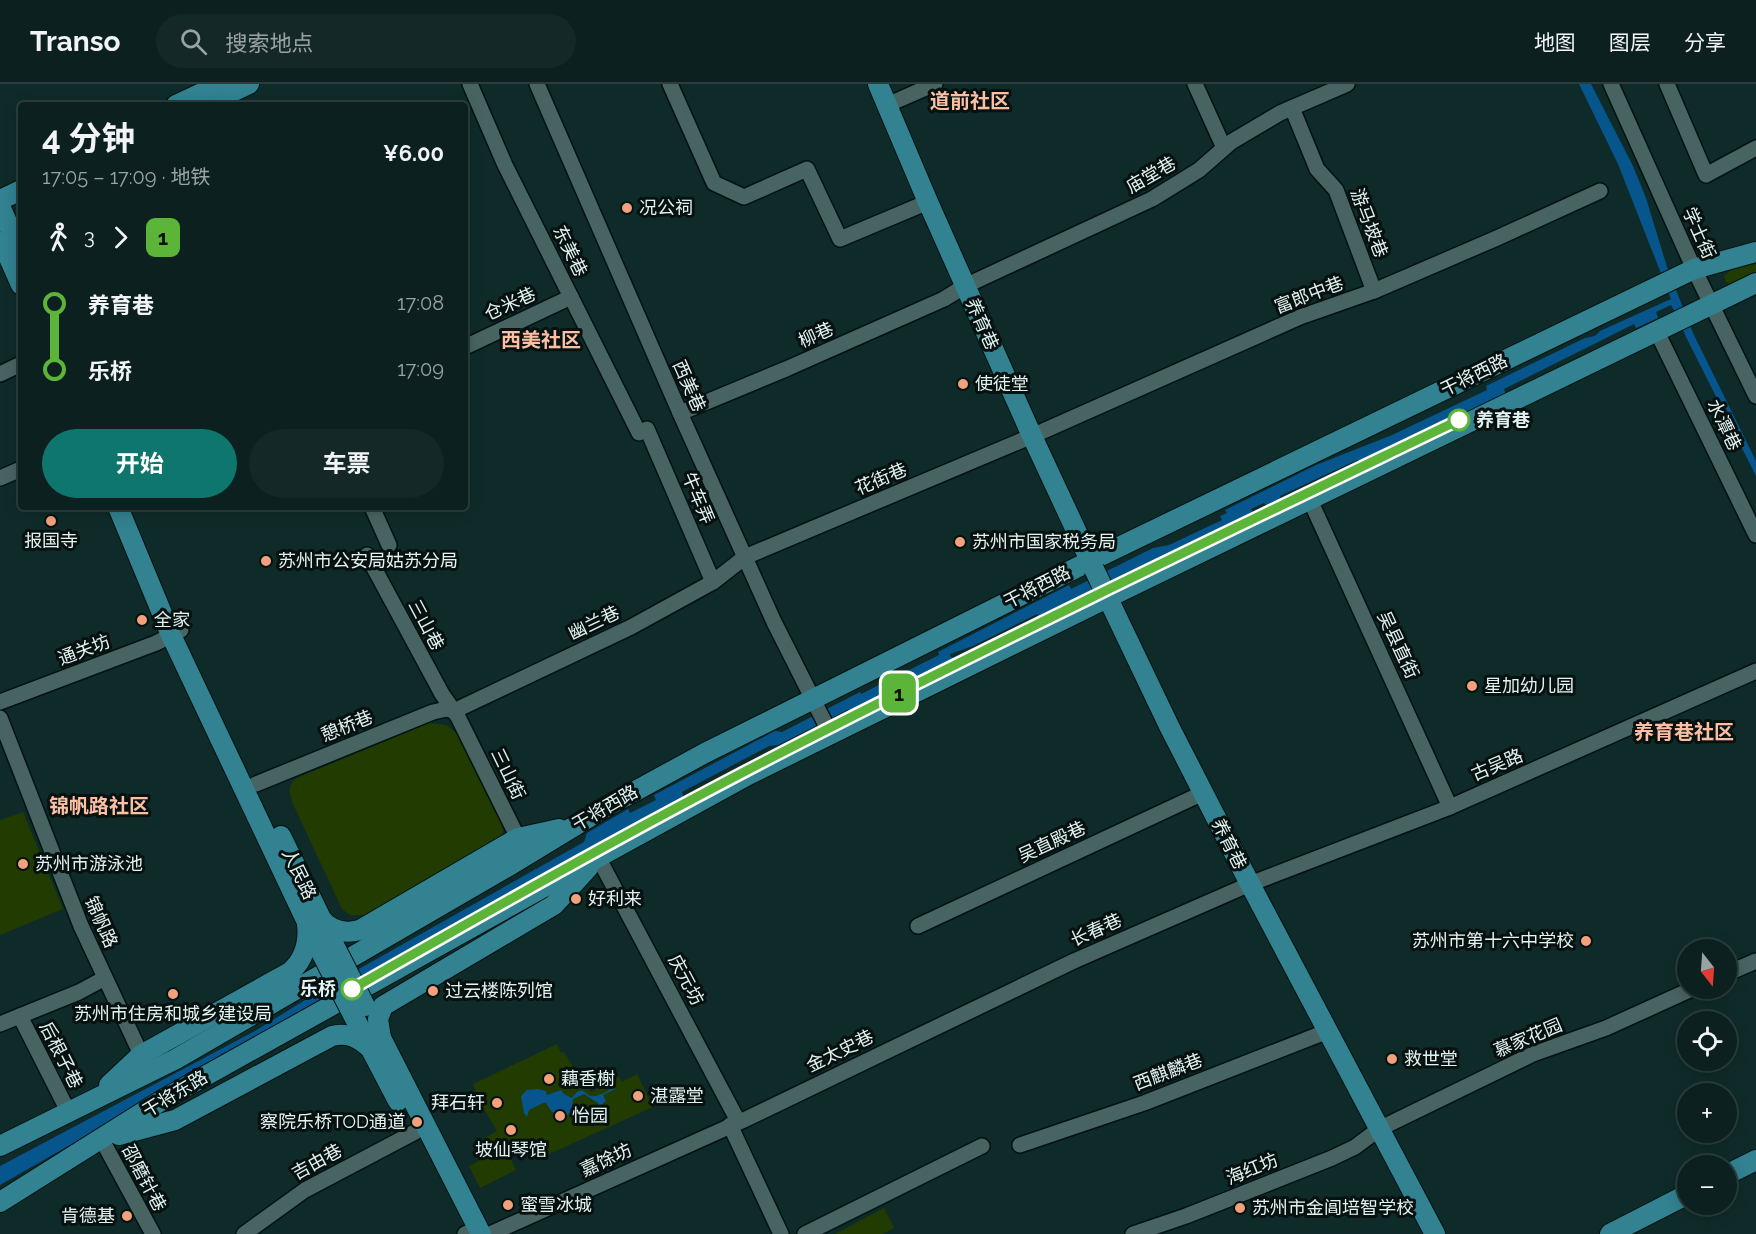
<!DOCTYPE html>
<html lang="zh">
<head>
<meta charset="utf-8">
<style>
  :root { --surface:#0b201f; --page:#142828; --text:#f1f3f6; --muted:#9aa3a4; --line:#2b3e3d; --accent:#0f766e }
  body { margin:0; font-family:Raleway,"Noto Sans SC",sans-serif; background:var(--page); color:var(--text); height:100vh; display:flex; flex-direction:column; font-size:22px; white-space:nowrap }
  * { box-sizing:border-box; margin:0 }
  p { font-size:20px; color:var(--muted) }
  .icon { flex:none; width:33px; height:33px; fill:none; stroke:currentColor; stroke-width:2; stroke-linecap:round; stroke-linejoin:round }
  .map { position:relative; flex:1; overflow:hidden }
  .drawer { position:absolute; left:18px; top:18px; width:450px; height:408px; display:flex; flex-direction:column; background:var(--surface); border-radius:6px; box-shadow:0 3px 15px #0003,0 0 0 2px var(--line) }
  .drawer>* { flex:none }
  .badge { padding:0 12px; border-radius:9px; font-size:21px; line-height:39px }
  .needle { width:39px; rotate:163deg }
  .tools { position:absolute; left:1677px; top:855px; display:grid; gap:12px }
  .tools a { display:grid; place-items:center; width:60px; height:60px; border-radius:50%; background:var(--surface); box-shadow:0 3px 15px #0003,0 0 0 2px var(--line); font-size:30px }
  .map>.badge { position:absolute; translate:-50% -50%; box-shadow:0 0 0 3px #fff }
  .legs { display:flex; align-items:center; gap:9px; height:66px; padding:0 24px; font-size:20px }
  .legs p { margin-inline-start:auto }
  .head { display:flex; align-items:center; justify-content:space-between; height:102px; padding:0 24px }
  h1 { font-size:33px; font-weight:700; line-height:45px }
  .action { display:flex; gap:12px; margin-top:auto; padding:12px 24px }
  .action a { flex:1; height:69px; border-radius:36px; background:var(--accent); color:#fff; font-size:24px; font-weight:700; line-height:69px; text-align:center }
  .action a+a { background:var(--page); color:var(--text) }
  ul { padding:0 24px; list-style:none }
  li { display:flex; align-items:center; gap:21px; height:66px; font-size:22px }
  li i { display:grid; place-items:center; width:9px; height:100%; margin:0 8px; background:currentColor }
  li i::after { content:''; width:15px; height:15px; margin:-8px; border:4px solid; border-radius:50%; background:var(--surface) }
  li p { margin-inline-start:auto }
  li:first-child i { background:linear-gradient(#0000 50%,currentColor 0) }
  li:last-child i { background:linear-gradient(currentColor 50%,#0000 0) }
  header { display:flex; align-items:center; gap:36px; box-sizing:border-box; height:84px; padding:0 30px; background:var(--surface); border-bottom:2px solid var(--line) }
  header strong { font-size:28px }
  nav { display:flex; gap:33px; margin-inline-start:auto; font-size:21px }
  .search { width:420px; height:54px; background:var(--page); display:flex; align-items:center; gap:15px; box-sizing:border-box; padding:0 21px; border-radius:33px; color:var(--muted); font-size:22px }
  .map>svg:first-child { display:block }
  .green { fill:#213b01 }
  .water { fill:#06558c }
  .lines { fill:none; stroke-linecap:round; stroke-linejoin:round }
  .minor-casing { stroke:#001312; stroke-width:18 }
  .major-casing { stroke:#001312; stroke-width:22 }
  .minor { stroke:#486462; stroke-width:15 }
  .major { stroke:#328291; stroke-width:20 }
  .major-bridge-casing { stroke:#001312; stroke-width:22; stroke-linecap:butt }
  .major-bridge { stroke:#328291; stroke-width:20 }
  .line-1-casing { stroke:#fff; stroke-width:14 }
  .line-1 { stroke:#5cb439; stroke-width:9 }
  .poi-dot { fill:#f1a17c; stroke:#061110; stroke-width:2 }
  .stop-1-dot { fill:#fff; stroke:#5cb439; stroke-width:3 }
  .labels { text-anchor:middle; stroke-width:6; stroke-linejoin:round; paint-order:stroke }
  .street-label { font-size:18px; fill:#e2f2f0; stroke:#061110 }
  .poi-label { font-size:18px; fill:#e2f2f0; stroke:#061110; text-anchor:start }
  .stop-label { font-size:18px; font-weight:bold; fill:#e2f2f0; stroke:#061110; text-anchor:start }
  .neighbourhood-label { font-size:20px; font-weight:bold; fill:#fcbfa3; stroke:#061110 }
</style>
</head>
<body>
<header>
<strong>Transo</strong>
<div class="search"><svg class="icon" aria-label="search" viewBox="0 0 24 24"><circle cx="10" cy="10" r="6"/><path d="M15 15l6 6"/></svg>搜索地点</div>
<nav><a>地图</a><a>图层</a><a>分享</a></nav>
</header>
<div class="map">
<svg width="1756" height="1150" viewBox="0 0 1756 1150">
  <rect width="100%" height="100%" fill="#0f2b29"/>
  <g class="green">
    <path d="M1756,179V188L1731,201L1726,198L1724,192L1731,186Z"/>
    <path d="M429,639L446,641L458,650L501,737L503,748L500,756L368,831H350L342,825L293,720C289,710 287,701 297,694Z"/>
    <path d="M23,728L63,825L0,851V736Z"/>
    <path d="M557,960L561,969L564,968L581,995L583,994L591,1008L619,992L622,998L637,990L653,1023L547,1071L541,1059L528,1065L523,1055L515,1059L518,1067L509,1071L516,1086L480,1104L469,1082L479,1077L476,1070L480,1068L476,1059L497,1047L480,1018L473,1000Z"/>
    <path d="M884,1124L894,1144L882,1150H835Z"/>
  </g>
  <g class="water">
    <path d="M1579,0H1591L1633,82L1646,114L1667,183L1693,249L1756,377V392L1686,253L1676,228H1675L1671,221L1656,228L1658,234L1636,244L1634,240L1504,305L1506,311L1427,349L1424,345L1359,377L1357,376L1280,412L1281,415L1276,417L1277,420L1270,424L1264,419L1251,425L1254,431L1149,481L1147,479L1038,532L1037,530L973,562L950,570L951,573L955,574L956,576L851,628L849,625L778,661L769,662L682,708L684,714L627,746L621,747L431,857L415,862L321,916L299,930L0,1101V1082L255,947L318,908L584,758L587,749L628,725L630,729L656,716L654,711L775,647L782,648L860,608L861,610L939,571L938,568L1069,501L1071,505L1153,464L1169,461L1222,436L1220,432L1227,429L1225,426L1316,381L1392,351L1487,306L1486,302L1585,254L1595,252L1600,247L1671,215L1618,80Z"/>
    <path d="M613,1001L615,1005L603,1011L606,1017L601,1021L599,1025L598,1019L584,1010L573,1015L572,1025L568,1031L552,1028L546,1019H543L529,1026L527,1033L524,1029L521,1012L527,1006L538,1005L546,1007L547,1011L561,1006L564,1010L572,1014L577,1008L582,1006L590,1012C597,1013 610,1008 613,1001Z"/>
  </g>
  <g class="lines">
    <defs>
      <g id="minor">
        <path d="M470,0L505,81L639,349"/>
        <path d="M537,0L680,329L774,538L830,649"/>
        <path d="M670,0L714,99L744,113L807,85L840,155L928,118"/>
        <path d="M1195,0L1224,64"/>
        <path d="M1611,0L1694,185L1756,312"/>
        <path d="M1667,0L1706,91L1756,64"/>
        <path d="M887,21L935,0"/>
        <path d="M1292,24L1317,85L1336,106L1374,207"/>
        <path d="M1657,248L1756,451"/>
        <path d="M465,263L571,213"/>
        <path d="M0,290L21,280"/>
        <path d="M680,329L786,285L944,215L965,202L1152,115L1199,86L1231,58L1280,29L1347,0"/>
        <path d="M647,345L713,498"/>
        <path d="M0,394L21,385"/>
        <path d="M1310,416L1450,723"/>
        <path d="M372,423L389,461"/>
        <path d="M367,471L442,610L458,633L522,762"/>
        <path d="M0,618L156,559L181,546"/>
        <path d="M454,627L631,543L713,498L745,473L1032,352L1300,233L1374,207L1497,154L1600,107"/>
        <path d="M0,634L81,842L145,979"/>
        <path d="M256,700L433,628L447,625L454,627"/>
        <path d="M598,773L738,1037"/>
        <path d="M918,842L1203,709"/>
        <path d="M1726,890L1756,877"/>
        <path d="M20,932L68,1027"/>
        <path d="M0,940L79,908L105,894"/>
        <path d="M730,1041L781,1150"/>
        <path d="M102,1056L153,1150"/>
        <path d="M1020,1061L1144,1019L1328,947"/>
        <path d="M244,1150L305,1106L415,1048"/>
        <path d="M465,1150L467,1149"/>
        <path d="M490,1150L744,1036L1074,877L1250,800L1450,723L1756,587"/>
        <path d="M805,1150L982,1062"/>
        <path d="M1133,1150L1186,1132L1332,1074L1355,1063L1379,1045L1533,970L1606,944L1694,904"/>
      </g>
      <g id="major">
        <path d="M878,0L928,118L1032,352L1094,485"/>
        <path d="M209,19L249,0"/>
        <path d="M176,21L221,0"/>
        <path d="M0,116L21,106"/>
        <path d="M0,122L21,170"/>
        <path d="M2,158L21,201"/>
        <path d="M118,423L171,551L322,870"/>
        <path d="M1104,506L1170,644L1250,800L1435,1150"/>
        <path d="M281,752L335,863"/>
        <path d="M321,835C331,847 345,850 360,846L518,754L559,745"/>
        <path d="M352,929L398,1017"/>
        <path d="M376,944L481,1150"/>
        <path d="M381,954L378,935L383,922L554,821L588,784"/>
        <path d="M109,1001L141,971L290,888C304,876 309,858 307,840"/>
        <path d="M119,1051L175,1036L332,952C349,948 359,954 371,965"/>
        <path d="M0,1062L176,975L507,783L606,723L705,669L1090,477L1694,185L1756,168"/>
        <path d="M1726,1091L1756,1076"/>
        <path d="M0,1118L164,1015L544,803L748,691L1107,514L1756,199"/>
        <path d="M1610,1150L1688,1110"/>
      </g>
    </defs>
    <use href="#minor" class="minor-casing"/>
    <use href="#major" class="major-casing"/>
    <use href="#minor" class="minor"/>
    <use href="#major" class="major"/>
    <defs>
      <g id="major-bridge">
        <path d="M1094,485L1104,506"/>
        <path d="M335,863L365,922"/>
        <path d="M322,870L352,929"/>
      </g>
    </defs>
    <use href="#major-bridge" class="major-bridge-casing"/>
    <use href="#major-bridge" class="major-bridge"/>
  </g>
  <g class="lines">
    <defs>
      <path id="line-1" d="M352,905C501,820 649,736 802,658C1019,547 1239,442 1459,336"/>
    </defs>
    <use href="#line-1" class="line-1-casing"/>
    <use href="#line-1" class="line-1"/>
  </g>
  <g class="poi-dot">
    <circle cx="627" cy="124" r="6"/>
    <circle cx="963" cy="300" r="6"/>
    <circle cx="51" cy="437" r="6"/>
    <circle cx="960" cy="458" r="6"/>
    <circle cx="266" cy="477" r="6"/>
    <circle cx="142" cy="536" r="6"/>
    <circle cx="1472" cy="602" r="6"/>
    <circle cx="23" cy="780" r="6"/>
    <circle cx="576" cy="815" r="6"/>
    <circle cx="1586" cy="857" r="6"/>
    <circle cx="433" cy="907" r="6"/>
    <circle cx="173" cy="910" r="6"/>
    <circle cx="1392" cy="975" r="6"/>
    <circle cx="549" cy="995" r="6"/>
    <circle cx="638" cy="1012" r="6"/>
    <circle cx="497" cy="1019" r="6"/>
    <circle cx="560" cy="1032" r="6"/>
    <circle cx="417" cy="1038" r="6"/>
    <circle cx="511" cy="1046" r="6"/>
    <circle cx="508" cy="1121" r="6"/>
    <circle cx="1240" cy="1124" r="6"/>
    <circle cx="127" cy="1132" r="6"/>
  </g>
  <g class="stop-1-dot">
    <circle cx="1459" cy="336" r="10"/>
    <circle cx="352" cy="905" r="10"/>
  </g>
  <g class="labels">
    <g class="street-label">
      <text transform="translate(1151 91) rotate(-30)" y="6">庙堂巷</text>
      <text transform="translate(1369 139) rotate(69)" y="6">游马坡巷</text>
      <text transform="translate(1699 149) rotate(66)" y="6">学士街</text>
      <text transform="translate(570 167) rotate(64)" y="6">东美巷</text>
      <text transform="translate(1309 211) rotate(-21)" y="6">富郎中巷</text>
      <text transform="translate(510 220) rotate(-25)" y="6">仓米巷</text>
      <text transform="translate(982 240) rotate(66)" y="6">养育巷</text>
      <text transform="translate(816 251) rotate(-24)" y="6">柳巷</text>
      <text transform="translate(1474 291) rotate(-26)" y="6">干将西路</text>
      <text transform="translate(689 302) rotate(66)" y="6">西美巷</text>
      <text transform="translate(1724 341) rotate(64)" y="6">水潭巷</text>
      <text transform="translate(881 395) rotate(-23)" y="6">花街巷</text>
      <text transform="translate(698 414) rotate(67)" y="6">牛车弄</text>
      <text transform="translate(1037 503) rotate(-27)" y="6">干将西路</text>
      <text transform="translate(594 539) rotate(-26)" y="6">幽兰巷</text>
      <text transform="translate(426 541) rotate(62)" y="6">三山巷</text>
      <text transform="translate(1398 561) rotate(65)" y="6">吴县直街</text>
      <text transform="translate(84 566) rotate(-21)" y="6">通关坊</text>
      <text transform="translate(347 642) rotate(-22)" y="6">憩桥巷</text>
      <text transform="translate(1497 681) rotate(-23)" y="6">古吴路</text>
      <text transform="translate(508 690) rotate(64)" y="6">三山街</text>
      <text transform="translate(605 724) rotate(-30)" y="6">干将西路</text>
      <text transform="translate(1052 758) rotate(-25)" y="6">吴直殿巷</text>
      <text transform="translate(1229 760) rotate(63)" y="6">养育巷</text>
      <text transform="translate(299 790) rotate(64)" y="6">人民路</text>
      <text transform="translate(101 838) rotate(66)" y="6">锦帆路</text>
      <text transform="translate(1096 846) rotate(-24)" y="6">长春巷</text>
      <text transform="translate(686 896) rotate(62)" y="6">庆元坊</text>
      <text transform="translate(1528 954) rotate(-23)" y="6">慕家花园</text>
      <text transform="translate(840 967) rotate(-26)" y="6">金太史巷</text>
      <text transform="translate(61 971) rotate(63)" y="6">后根子巷</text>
      <text transform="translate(1168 988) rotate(-21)" y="6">西麒麟巷</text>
      <text transform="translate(175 1010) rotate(-31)" y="6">干将东路</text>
      <text transform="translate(606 1076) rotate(-25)" y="6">嘉馀坊</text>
      <text transform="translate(317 1078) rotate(-29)" y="6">吉由巷</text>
      <text transform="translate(1252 1085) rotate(-22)" y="6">海红坊</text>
      <text transform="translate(144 1094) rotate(62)" y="6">邵磨针巷</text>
    </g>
    <g class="poi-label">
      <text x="639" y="130">况公祠</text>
      <text x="975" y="306">使徒堂</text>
      <text x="51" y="463" text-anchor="middle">报国寺</text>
      <text x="972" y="464">苏州市国家税务局</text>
      <text x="278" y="483">苏州市公安局姑苏分局</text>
      <text x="154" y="542">全家</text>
      <text x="1484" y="608">星加幼儿园</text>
      <text x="35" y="786">苏州市游泳池</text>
      <text x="588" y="821">好利来</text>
      <text x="1574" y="863" text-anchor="end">苏州市第十六中学校</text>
      <text x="445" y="913">过云楼陈列馆</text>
      <text x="173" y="936" text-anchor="middle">苏州市住房和城乡建设局</text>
      <text x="1404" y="981">救世堂</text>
      <text x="561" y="1001">藕香榭</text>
      <text x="650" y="1018">湛露堂</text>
      <text x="485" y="1025" text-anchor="end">拜石轩</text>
      <text x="572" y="1038">怡园</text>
      <text x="405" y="1044" text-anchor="end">察院乐桥TOD通道</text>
      <text x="511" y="1072" text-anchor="middle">坡仙琴馆</text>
      <text x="520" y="1127">蜜雪冰城</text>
      <text x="1252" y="1130">苏州市金阊培智学校</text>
      <text x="115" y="1138" text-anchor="end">肯德基</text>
    </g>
    <g class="stop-label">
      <text x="1476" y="342">养育巷</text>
      <text x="336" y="911" text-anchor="end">乐桥</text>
    </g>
    <g class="neighbourhood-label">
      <text x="970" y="24">道前社区</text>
      <text x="541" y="263">西美社区</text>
      <text x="1684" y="655">养育巷社区</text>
      <text x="99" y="729">锦帆路社区</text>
    </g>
  </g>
</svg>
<div class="tools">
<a><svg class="needle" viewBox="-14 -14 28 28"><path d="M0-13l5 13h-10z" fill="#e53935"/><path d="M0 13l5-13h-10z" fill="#9aa3a4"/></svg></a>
<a><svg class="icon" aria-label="locate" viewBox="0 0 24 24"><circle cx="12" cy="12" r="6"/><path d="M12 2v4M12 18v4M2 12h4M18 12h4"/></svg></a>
<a>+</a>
<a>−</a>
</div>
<b class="badge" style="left:899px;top:609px;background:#5cb439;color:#111">1</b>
<section class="drawer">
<div class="head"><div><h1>4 分钟</h1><p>17:05 – 17:09 · 地铁</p></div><b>¥6.00</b></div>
<div class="legs"><svg class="icon" aria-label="walk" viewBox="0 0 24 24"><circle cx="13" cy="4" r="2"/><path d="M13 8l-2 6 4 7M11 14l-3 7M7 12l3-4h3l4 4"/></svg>3<svg class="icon" aria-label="forward" viewBox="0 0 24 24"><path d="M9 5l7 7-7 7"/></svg><b class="badge" style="background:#5cb439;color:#111">1</b></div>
<ul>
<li><i style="color:#5cb439"></i><b>养育巷</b><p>17:08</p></li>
<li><i style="color:#5cb439"></i><b>乐桥</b><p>17:09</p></li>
</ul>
<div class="action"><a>开始</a><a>车票</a></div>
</section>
</div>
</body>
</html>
